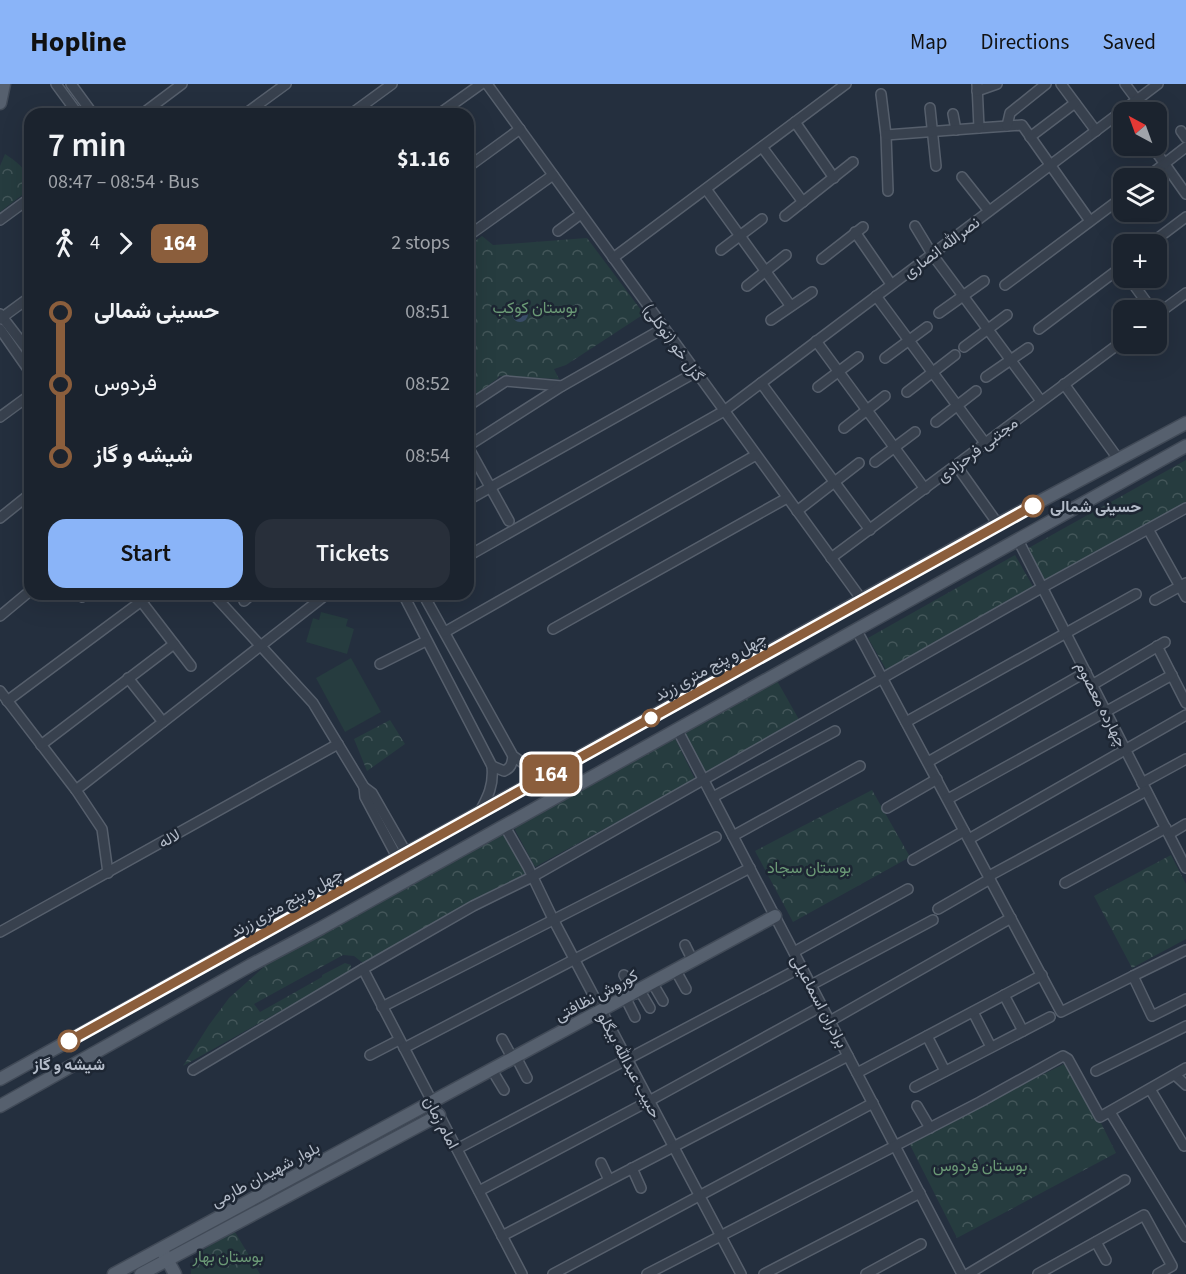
<!DOCTYPE html>
<html lang="en">
<head>
<meta charset="utf-8">
<style>
  :root { --surface:#1b232e; --page:#282f3a; --text:#f1f3f6; --muted:#a0a4aa; --line:#39404a; --accent:#8ab4f8 }
  body { margin:0; font-family:"Source Sans 3",Vazirmatn,sans-serif; background:var(--page); color:var(--text); height:100vh; display:flex; flex-direction:column; font-size:22px; white-space:nowrap }
  * { box-sizing:border-box; margin:0 }
  p { font-size:20px; color:var(--muted) }
  .icon { flex:none; width:33px; height:33px; fill:none; stroke:currentColor; stroke-width:2; stroke-linecap:round; stroke-linejoin:round }
  .map { position:relative; flex:1; overflow:hidden }
  .drawer { position:absolute; left:24px; top:24px; width:450px; height:492px; display:flex; flex-direction:column; background:var(--surface); border-radius:18px; box-shadow:0 6px 24px #0002,0 0 0 2px var(--line) }
  .drawer>* { flex:none }
  .badge { padding:0 12px; border-radius:9px; font-size:21px; line-height:39px }
  .needle { width:39px; rotate:319deg }
  .controls { position:absolute; left:1113px; top:18px; display:grid; gap:12px }
  .controls a { display:grid; place-items:center; width:54px; height:54px; border-radius:12px; background:var(--surface); box-shadow:0 6px 24px #0002,0 0 0 2px var(--line); font-size:30px }
  .map>.badge { position:absolute; translate:-50% -50%; box-shadow:0 0 0 3px #fff }
  .legs { display:flex; align-items:center; gap:9px; height:66px; padding:0 24px; font-size:20px }
  .legs p { margin-inline-start:auto }
  .overview { display:flex; align-items:center; justify-content:space-between; height:102px; padding:0 24px }
  h1 { font-size:33px; font-weight:600; line-height:45px }
  .action { display:flex; gap:12px; margin-top:auto; padding:12px 24px }
  .action a { flex:1; height:69px; border-radius:18px; background:var(--accent); color:#111; font-size:24px; font-weight:600; line-height:69px; text-align:center }
  .action a+a { background:var(--page); color:var(--text) }
  ul { padding:0 24px; list-style:none }
  li { display:flex; align-items:center; gap:21px; height:72px; font-size:22px }
  li i { display:grid; place-items:center; width:9px; height:100%; margin:0 8px; background:currentColor }
  li i::after { content:''; width:15px; height:15px; margin:-8px; border:4px solid; border-radius:50%; background:var(--surface) }
  li p { margin-inline-start:auto }
  li:first-child i { background:linear-gradient(#0000 50%,currentColor 0) }
  li:last-child i { background:linear-gradient(currentColor 50%,#0000 0) }
  header { display:flex; align-items:center; gap:36px; box-sizing:border-box; height:84px; padding:0 30px; background:var(--accent); color:#111 }
  header strong { font-size:28px }
  nav { display:flex; gap:33px; margin-inline-start:auto; font-size:21px }
  .map>svg:first-child { display:block }
  .grass { fill:#263c3f }
  .park { fill:url(#park-crowns) }
  .water { fill:#394c67 }
  .lines { fill:none; stroke-linecap:round; stroke-linejoin:round }
  .minor-casing { stroke:#565f6c; stroke-width:12 }
  .major-casing { stroke:#414a57; stroke-width:15 }
  .minor { stroke:#38414e; stroke-width:9 }
  .major { stroke:#56606e; stroke-width:12 }
  .line-1-casing { stroke:#fff; stroke-width:14 }
  .line-1 { stroke:#8b5e3c; stroke-width:9 }
  .stop-1-dot { fill:#fff; stroke:#8b5e3c; stroke-width:3 }
  .labels { text-anchor:middle; stroke-width:5; stroke-linejoin:round; paint-order:stroke }
  .street-label { font-size:16px; fill:#b4bcc9; stroke:#1d2633 }
  .park-label { font-size:16px; fill:#6b9a76; stroke:#1d2633 }
  .stop-label { font-size:16px; font-weight:bold; fill:#b4bcc9; stroke:#1d2633; text-anchor:start }
</style>
</head>
<body>
<header>
<strong>Hopline</strong>
<nav><a>Map</a><a>Directions</a><a>Saved</a></nav>
</header>
<div class="map">
<svg width="1186" height="1190" viewBox="0 0 1186 1190">
  <defs>
    <pattern id="park-crowns" width="20" height="18" patternUnits="userSpaceOnUse" patternTransform="scale(1.5)"><rect width="20" height="18" fill="#263c3f"/><path d="M2 6a3 3 0 1 1 6 0M12 15a3 3 0 1 1 6 0" fill="none" stroke="#435659"/></pattern>
  </defs>
  <rect width="100%" height="100%" fill="#242f3e"/>
  <g class="grass">
    <path d="M321,528L348,535L346,542L354,545L347,570L306,558L313,534L319,536Z"/>
    <path d="M351,574L381,628L345,648L316,594Z"/>
  </g>
  <g class="park">
    <path d="M5,70C19,79 30,88 30,105L0,128V82Z"/>
    <path d="M482,152L493,161L587,154L644,230L566,281L554,285L559,295L499,292L497,295L468,316V162Z"/>
    <path d="M1186,376V421L1045,499L1025,466Z"/>
    <path d="M1015,471L1035,506L888,589L868,554Z"/>
    <path d="M776,595L801,639L706,689L684,651L685,645Z"/>
    <path d="M390,636L405,660L367,687L354,655Z"/>
    <path d="M674,652L695,695L535,783L515,746L516,742Z"/>
    <path d="M872,706L910,773L793,838L755,767Z"/>
    <path d="M499,749L505,751L526,789L371,877L363,879L354,872L343,871L254,920L260,928L322,893V891L345,879L351,881L350,888L183,982L209,941L229,914L266,881Z"/>
    <path d="M1171,771L1186,800V855L1132,884L1094,812Z"/>
    <path d="M1070,977L1116,1069L957,1154L908,1057Z"/>
    <path d="M235,1148L260,1190H191C191,1167 217,1158 235,1148Z"/>
  </g>
  <circle class="water" cx="520" cy="230" r="8"/>
  <g class="lines">
    <defs>
      <g id="minor">
        <path d="M56,0L78,30"/>
        <path d="M71,0L93,30"/>
        <path d="M487,0L862,516"/>
        <path d="M977,0L979,44L1022,41L1090,137"/>
        <path d="M1061,0L1096,47"/>
        <path d="M1125,0L1137,16"/>
        <path d="M977,7L997,0"/>
        <path d="M881,10L886,51L888,107"/>
        <path d="M930,24L936,82"/>
        <path d="M142,30L182,0"/>
        <path d="M245,30L286,0"/>
        <path d="M351,30L392,0"/>
        <path d="M439,30L481,0"/>
        <path d="M953,30L956,46"/>
        <path d="M795,38L834,94"/>
        <path d="M1007,42L1010,29L1046,0"/>
        <path d="M1181,47L1186,54"/>
        <path d="M886,51L979,44"/>
        <path d="M1030,53L1075,19"/>
        <path d="M1152,62L1186,110"/>
        <path d="M762,63L803,118"/>
        <path d="M468,83L520,45"/>
        <path d="M962,93L989,127"/>
        <path d="M1146,94L1186,63"/>
        <path d="M706,105L790,221"/>
        <path d="M785,132L853,78"/>
        <path d="M0,136L30,114"/>
        <path d="M915,142L932,170L1041,317"/>
        <path d="M558,147L581,130"/>
        <path d="M855,148L891,200"/>
        <path d="M468,152L553,91"/>
        <path d="M1150,160L1186,133"/>
        <path d="M721,166L762,135"/>
        <path d="M613,174L846,0"/>
        <path d="M822,175L863,143"/>
        <path d="M1129,194L1152,226"/>
        <path d="M1005,201L1124,112"/>
        <path d="M747,202L786,171"/>
        <path d="M876,212L985,359"/>
        <path d="M939,229L984,197"/>
        <path d="M0,230L30,269"/>
        <path d="M1156,231L1186,209"/>
        <path d="M0,235L30,213"/>
        <path d="M771,236L812,208"/>
        <path d="M0,245L30,288"/>
        <path d="M1039,245L1124,181"/>
        <path d="M816,257L925,405"/>
        <path d="M964,263L1007,231"/>
        <path d="M885,274L927,243"/>
        <path d="M986,293L1028,264"/>
        <path d="M761,299L870,446"/>
        <path d="M1064,300L1119,376"/>
        <path d="M818,303L858,273"/>
        <path d="M907,308L955,271"/>
        <path d="M468,322L506,297L562,302"/>
        <path d="M0,333L30,311"/>
        <path d="M936,338L976,307"/>
        <path d="M844,344L885,312"/>
        <path d="M468,362L562,302L664,244"/>
        <path d="M468,363L509,437"/>
        <path d="M875,378L915,348"/>
        <path d="M956,381L998,440"/>
        <path d="M468,416L696,288"/>
        <path d="M797,427L859,379"/>
        <path d="M0,434L30,410"/>
        <path d="M1148,445L1186,513"/>
        <path d="M1018,456L1186,784"/>
        <path d="M468,472L724,327L1158,0"/>
        <path d="M831,474L1124,256"/>
        <path d="M213,510L313,619L364,703L372,709L407,770"/>
        <path d="M403,510L492,682C494,701 488,713 479,729"/>
        <path d="M423,510L513,672L530,684L549,691"/>
        <path d="M82,513L86,510"/>
        <path d="M1155,516L1186,499"/>
        <path d="M141,517L191,582"/>
        <path d="M244,517L252,510"/>
        <path d="M0,532L30,507"/>
        <path d="M553,545L787,414"/>
        <path d="M856,545L1061,928L1133,892"/>
        <path d="M445,548L756,371"/>
        <path d="M1157,562L1186,619"/>
        <path d="M380,580L426,557"/>
        <path d="M128,594L163,638"/>
        <path d="M1092,601L1165,558"/>
        <path d="M0,607L76,706L102,745L108,789"/>
        <path d="M7,617L151,510"/>
        <path d="M906,638L1136,510"/>
        <path d="M677,645L962,1190"/>
        <path d="M41,661L174,560"/>
        <path d="M928,678L1086,588"/>
        <path d="M492,682L504,687C511,684 512,680 513,672"/>
        <path d="M1142,699L1186,675"/>
        <path d="M364,703L365,713L398,775"/>
        <path d="M76,706L327,510"/>
        <path d="M713,713L835,647"/>
        <path d="M948,715L1172,591"/>
        <path d="M887,724L937,695"/>
        <path d="M504,741L528,783L553,835L741,1190"/>
        <path d="M1169,750L1186,740"/>
        <path d="M733,752L860,682"/>
        <path d="M969,755L1186,631"/>
        <path d="M913,776L964,747"/>
        <path d="M989,792L1146,707"/>
        <path d="M1065,799L1166,744"/>
        <path d="M938,825L990,795"/>
        <path d="M0,848L338,660"/>
        <path d="M685,861L693,877"/>
        <path d="M1186,866L1133,892L1152,932L1186,915"/>
        <path d="M794,868L908,805"/>
        <path d="M363,885L522,1190"/>
        <path d="M676,887L686,905"/>
        <path d="M624,891L635,910"/>
        <path d="M653,900L663,917"/>
        <path d="M811,901L933,836"/>
        <path d="M640,907L650,924"/>
        <path d="M1004,911L1023,947"/>
        <path d="M626,915L635,933"/>
        <path d="M382,923L716,753"/>
        <path d="M973,928L991,963"/>
        <path d="M830,937L1011,834"/>
        <path d="M927,952L945,987"/>
        <path d="M502,955L513,975"/>
        <path d="M404,964L750,784"/>
        <path d="M370,971L399,956"/>
        <path d="M516,973L527,994"/>
        <path d="M193,986L363,885L473,822L532,793L1043,503L1186,424"/>
        <path d="M492,986L504,1006"/>
        <path d="M1096,987L1186,942"/>
        <path d="M857,989L1042,891"/>
        <path d="M1175,991L1186,1001"/>
        <path d="M915,1003L1050,933"/>
        <path d="M1150,1005L1184,1062"/>
        <path d="M917,1022L930,1044"/>
        <path d="M1110,1028L1186,1153"/>
        <path d="M457,1065L802,883"/>
        <path d="M601,1079L609,1096"/>
        <path d="M632,1084L641,1104"/>
        <path d="M479,1107L649,1017L822,922"/>
        <path d="M502,1152L848,972"/>
        <path d="M1096,1158L1106,1176"/>
        <path d="M553,1190L873,1019"/>
        <path d="M647,1190L980,1018L1063,972L1068,975L1100,1033L1186,984"/>
        <path d="M764,1190L920,1109"/>
        <path d="M866,1190L921,1160"/>
        <path d="M968,1190L1125,1096"/>
        <path d="M1038,1190L1144,1131L1172,1182L1158,1190"/>
      </g>
      <g id="major">
        <path d="M0,19L4,0"/>
        <path d="M0,995L998,440L1186,339"/>
        <path d="M0,1022L251,881L321,844L1186,362"/>
        <path d="M164,1170L175,1190"/>
        <path d="M114,1190L775,832"/>
        <path d="M141,1190L439,1031"/>
      </g>
    </defs>
    <use href="#minor" class="minor-casing"/>
    <use href="#major" class="major-casing"/>
    <use href="#minor" class="minor"/>
    <use href="#major" class="major"/>
  </g>
  <g class="lines">
    <defs>
      <path id="line-1" d="M69,957L1033,422"/>
    </defs>
    <use href="#line-1" class="line-1-casing"/>
    <use href="#line-1" class="line-1"/>
  </g>
  <g class="stop-1-dot">
    <circle cx="1033" cy="422" r="10"/>
    <circle cx="651" cy="634" r="8"/>
    <circle cx="69" cy="957" r="10"/>
  </g>
  <g class="labels">
    <g class="street-label">
      <text transform="translate(941 163) rotate(-37)" y="6">نصرالله انصاری</text>
      <text transform="translate(674 258) rotate(54)" y="6">گزل خو (توکلی)</text>
      <text transform="translate(977 365) rotate(-37)" y="6">مجتبی فرحزادی</text>
      <text transform="translate(710 582) rotate(-29)" y="6">چهل و پنج متری زرند</text>
      <text transform="translate(1102 620) rotate(63)" y="6">چهارده معصوم</text>
      <text transform="translate(169 754) rotate(-29)" y="6">لاله</text>
      <text transform="translate(286 818) rotate(-29)" y="6">چهل و پنج متری زرند</text>
      <text transform="translate(596 911) rotate(-28)" y="6">کوروش نظافتی</text>
      <text transform="translate(820 917) rotate(62)" y="6">برادران اسماعیلی</text>
      <text transform="translate(630 981) rotate(62)" y="6">حبیب عبدالله بیگلو</text>
      <text transform="translate(442 1038) rotate(62)" y="6">امام زمان</text>
      <text transform="translate(265 1090) rotate(-28)" y="6">بلوار شهیدان طارمی</text>
    </g>
    <g class="park-label">
      <text x="535" y="229">بوستان کوکب</text>
      <text x="809" y="789">بوستان سجاد</text>
      <text x="980" y="1087">بوستان فردوس</text>
      <text x="228" y="1178">بوستان بهار</text>
    </g>
    <g class="stop-label">
      <text x="1050" y="428">حسینی شمالی</text>
      <text x="69" y="986" text-anchor="middle">شیشه و گاز</text>
    </g>
  </g>
</svg>
<div class="controls">
<a><svg class="needle" viewBox="-14 -14 28 28"><path d="M0-13l5 13h-10z" fill="#e53935"/><path d="M0 13l5-13h-10z" fill="#a0a4aa"/></svg></a>
<a><svg class="icon" aria-label="layers" viewBox="0 0 24 24"><path d="M12 4l9 5-9 5-9-5zM3 14l9 5 9-5"/></svg></a>
<a>+</a>
<a>−</a>
</div>
<b class="badge" style="left:551px;top:690px;background:#8b5e3c;color:#fff">164</b>
<section class="drawer">
<div class="overview"><div><h1>7 min</h1><p>08:47 – 08:54 · Bus</p></div><b>$1.16</b></div>
<div class="legs"><svg class="icon" aria-label="walk" viewBox="0 0 24 24"><circle cx="13" cy="4" r="2"/><path d="M13 8l-2 6 4 7M11 14l-3 7M7 12l3-4h3l4 4"/></svg>4<svg class="icon" aria-label="forward" viewBox="0 0 24 24"><path d="M9 5l7 7-7 7"/></svg><b class="badge" style="background:#8b5e3c;color:#fff">164</b><p>2 stops</p></div>
<ul>
<li><i style="color:#8b5e3c"></i><b>حسینی شمالی</b><p>08:51</p></li>
<li><i style="color:#8b5e3c"></i><span>فردوس</span><p>08:52</p></li>
<li><i style="color:#8b5e3c"></i><b>شیشه و گاز</b><p>08:54</p></li>
</ul>
<div class="action"><a>Start</a><a>Tickets</a></div>
</section>
</div>
</body>
</html>
